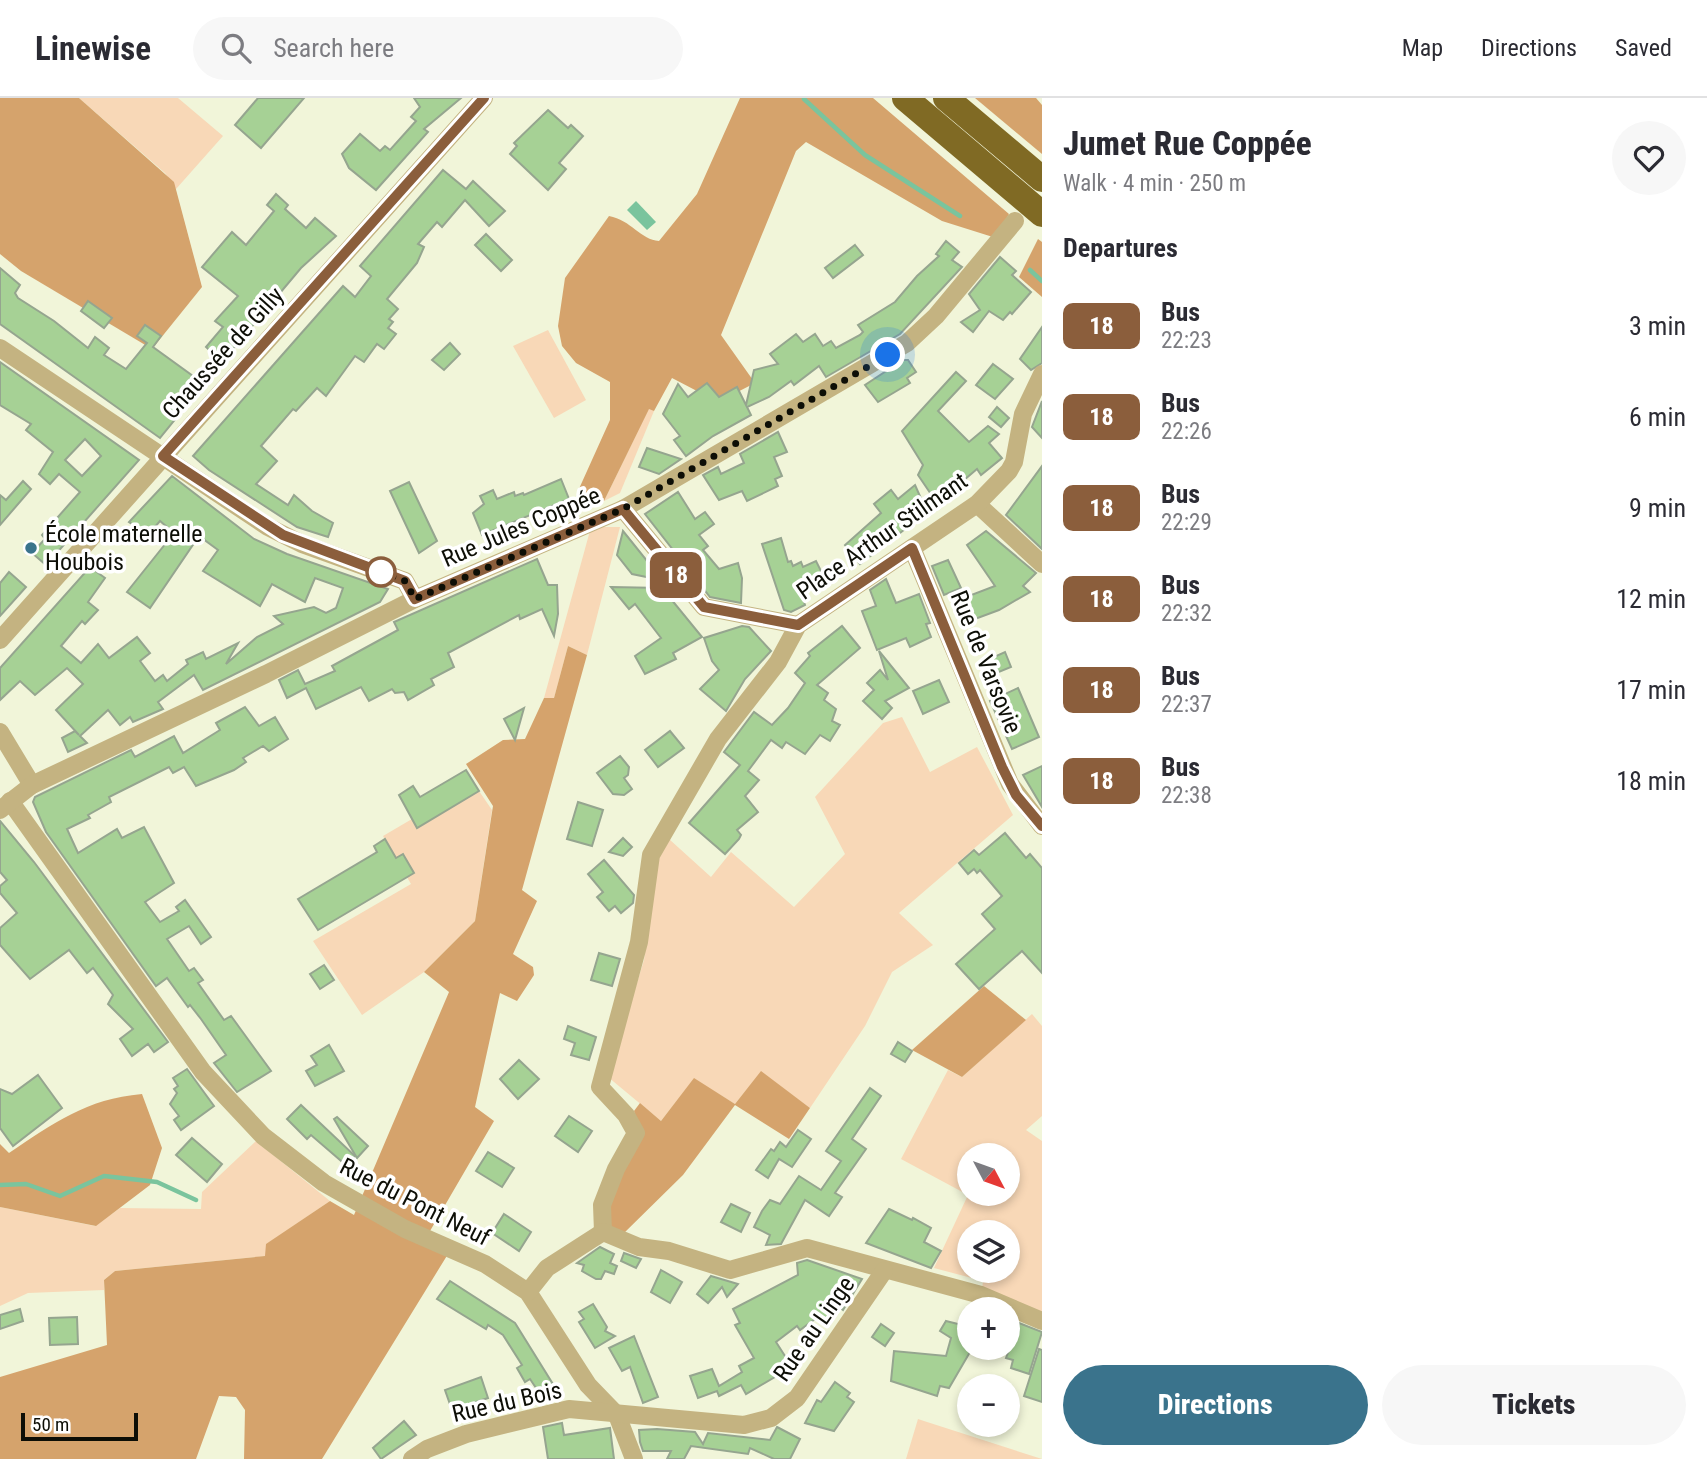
<!DOCTYPE html>
<html lang="en">
<head>
<meta charset="utf-8">
<style>
  :root { --surface:#fff; --page:#f7f7f7; --text:#2b2b33; --muted:#7c7c81; --line:#e1e1e2; --accent:#3a738c }
  body { margin:0; font-family:"Roboto Condensed",sans-serif; background:var(--page); color:var(--text); height:100vh; display:flex; flex-direction:column; font-size:26px; white-space:nowrap }
  * { box-sizing:border-box; margin:0 }
  p { font-size:23px; color:var(--muted) }
  .icon { flex:none; width:38px; height:38px; fill:none; stroke:currentColor; stroke-width:2; stroke-linecap:round; stroke-linejoin:round }
  .map { position:relative; flex:1; overflow:hidden }
  .drawer { display:flex; flex-direction:column; background:var(--surface); width:665px }
  .drawer>* { flex:none }
  .badge { padding:0 14px; border-radius:10px; font-size:24px; line-height:46px }
  .needle { width:46px; rotate:131deg }
  .buttons { position:absolute; left:957px; top:1045px; display:grid; gap:14px }
  .buttons a { display:grid; place-items:center; width:63px; height:63px; border-radius:50%; background:var(--surface); box-shadow:0 4px 10px #0003; font-size:35px }
  .scale { position:absolute; left:21px; bottom:18px; width:117px; box-sizing:border-box; padding-left:7px; border:4px solid #0d0e06; border-top:0; font-size:19px; line-height:24px; white-space:nowrap; color:#0d0e06; -webkit-text-stroke:5px #fff; paint-order:stroke }
  .you { position:absolute; width:35px; height:35px; margin:-18px; border:5px solid #fff; border-radius:50%; background:#1a73e8; box-shadow:0 0 0 10px #1a73e833 }
  .map>.badge { position:absolute; translate:-50% -50%; box-shadow:0 0 0 4px #fff }
  h2 { padding:0 21px; font-size:26px; line-height:63px }
  .round { display:grid; place-items:center; flex:none; width:74px; height:74px; border-radius:37px; background:var(--page) }
  .headline { display:flex; align-items:center; justify-content:space-between; height:119px; padding:0 21px }
  h1 { font-size:33px; font-weight:800; line-height:52px }
  .primary-button { display:flex; gap:14px; margin-top:auto; padding:14px 21px }
  .primary-button a { flex:1; height:80px; border-radius:42px; background:var(--accent); color:#fff; font-size:28px; font-weight:800; line-height:80px; text-align:center }
  .primary-button a+a { background:var(--page); color:var(--text) }
  ul { padding:0; list-style:none }
  li { display:flex; align-items:center; gap:21px; height:91px; padding:0 21px }
  li div { flex:1 }
  li b { display:block; font-size:26px }
  li em { font-style:normal }
  li .badge { min-width:77px; font-weight:700; text-align:center }
  header { display:flex; align-items:center; gap:42px; box-sizing:border-box; height:98px; padding:0 35px; background:var(--surface); border-bottom:2px solid var(--line) }
  header strong { font-size:33px }
  nav { display:flex; gap:38px; margin-inline-start:auto; font-size:24px }
  .search { width:490px; height:63px; background:var(--page); display:flex; align-items:center; gap:18px; box-sizing:border-box; padding:0 24px; border-radius:38px; color:var(--muted); font-size:26px }
  main { display:flex; flex:1; min-height:0 }
  .map>svg:first-child { display:block }
  .green { fill:#f8d8b7; fill-rule:evenodd }
  .forest { fill:#d5a36c }
  .water { fill:#7ac49d }
  .lines { fill:none; stroke-linecap:round; stroke-linejoin:round }
  .stream { stroke:#7ac49d; stroke-width:4.5 }
  .building { fill:#a6d195; stroke:#95a58f; stroke-width:2; fill-rule:evenodd }
  .minor { stroke:#c4b381; stroke-width:18 }
  .highway { stroke:#806a24; stroke-width:26 }
  .line-casing { stroke:#fff; stroke-width:16 }
  .line { stroke:#8b5e3c; stroke-width:10 }
  .walk { stroke:#0d0e06; stroke-width:7; stroke-dasharray:0 12.6 }
  .poi-dot { fill:#3a738c; stroke:#fff; stroke-width:2.5 }
  .stop-dot { fill:#fff; stroke:#8b5e3c; stroke-width:3.5 }
  .labels { text-anchor:middle; stroke-width:7; stroke-linejoin:round; paint-order:stroke }
  .street-label { font-size:24px; fill:#0d0e06; stroke:#fff }
  .poi-label { font-size:24px; fill:#0d0e06; stroke:#fff; text-anchor:start }
</style>
</head>
<body>
<header>
<strong>Linewise</strong>
<div class="search"><svg class="icon" aria-label="search" viewBox="0 0 24 24"><circle cx="10" cy="10" r="6"/><path d="M15 15l6 6"/></svg>Search here</div>
<nav><a>Map</a><a>Directions</a><a>Saved</a></nav>
</header>
<main>
<div class="map">
<svg width="1042" height="1361" viewBox="0 0 1042 1361">
  <rect width="100%" height="100%" fill="#f1f5d9"/>
  <g class="green">
    <path d="M79,0H178L223,38L176,91L165,75Z"/>
    <path d="M548,232L586,302L554,320L513,248Z"/>
    <path d="M649,310L654,313L620,395L604,403Z"/>
    <path d="M591,429H620L587,557L568,548L554,600H544Z"/>
    <path d="M902,619L930,674L977,649L1013,717L899,815L933,847L892,874L865,928L810,1010L761,974L735,1006L694,981L661,1023L608,979L644,862L656,765L669,741L711,779L731,754L794,809L845,756L815,699L883,625Z"/>
    <path d="M479,693L492,712L475,823L424,874L362,917L313,843L411,786L383,738L412,721L418,729Z"/>
    <path d="M1032,916L1042,928V1018L1026,1032L1042,1043V1219L982,1191L983,1183L934,1170L968,1097L901,1061L948,972L962,979ZM970,1057H1008V1096H970ZM970,1134H1008V1172H970Z"/>
    <path d="M256,1043L330,1103L267,1146L266,1158L115,1173L104,1182V1192L28,1195L0,1208V1109L95,1128L120,1110L201,1111L202,1094Z"/>
    <path d="M918,1321L924,1323L1042,1361H906Z"/>
  </g>
  <g class="forest">
    <path d="M0,0H79L174,84L202,189L152,251L21,173L0,156Z"/>
    <path d="M740,0H873L1009,116L996,140L942,123L806,44L796,53L721,237L755,285L718,304L672,280L654,313L649,311L604,403L581,413L578,393L610,322V284L576,265L562,248L558,228L565,180L609,118C631,122 641,142 659,143L697,96Z"/>
    <path d="M975,0H1036L1042,7V56Z"/>
    <path d="M1038,141L1042,144V199L1019,179Z"/>
    <path d="M568,548L587,557L522,792L537,803L513,856L533,869L534,877L517,903L500,895L475,1009L494,1023L423,1145L448,1156L322,1361H244L245,1312L236,1299L219,1298L196,1361H0V1279L107,1247L104,1182L115,1173L265,1158L266,1146L330,1103L354,1117L449,894L424,874L475,823L493,708L466,666L503,642L525,641L544,600H554Z"/>
    <path d="M984,888L1026,922L962,979L912,952Z"/>
    <path d="M761,973L810,1010L789,1041L735,1007L683,1077L622,1137L606,1131L611,1091L639,1030L634,1013L640,1005L661,1023L694,980L735,1006Z"/>
    <path d="M142,996L162,1050L150,1087L96,1128L0,1109V1046L9,1055C54,1025 86,1001 142,996Z"/>
  </g>
  <path class="water" d="M636,103L656,124L647,132L627,112Z"/>
  <g class="lines">
    <g class="stream">
      <path d="M804,1L865,57L960,118"/>
      <path d="M1030,172L1042,183"/>
      <path d="M0,1087L26,1086L60,1098L104,1078L157,1084L196,1102"/>
    </g>
  </g>
  <g class="building">
    <path d="M258,0H304L261,50L235,27Z"/>
    <path d="M414,0H461L424,31L428,34L376,92L349,70L342,56L360,36L380,53L385,48L390,52L416,23L411,19L420,9Z"/>
    <path d="M548,12L568,30L571,27L583,38L559,65L566,71L548,92L510,56L517,48L514,45Z"/>
    <path d="M443,72L466,91L473,83L505,113L489,128L465,102L442,129L437,124L418,146L424,149L417,165L387,201L398,211L389,221L393,224L388,230L396,236L384,251L377,246L364,264L355,258L326,298L317,290L296,313L293,311L261,348L277,363L256,386L288,407L294,397L312,413L333,425L328,439L297,429L209,372L193,358L343,188L355,199L371,178L360,168Z"/>
    <path d="M276,96L288,107L285,111L306,130L315,120L336,138L301,170L222,264L206,249L223,229L215,223L238,198L202,169L232,134L246,147L274,113L267,107Z"/>
    <path d="M486,136L512,162L501,173L475,147Z"/>
    <path d="M946,143L959,154L952,162L962,169L900,236L826,279L819,268L794,287L791,283L769,299L747,309L751,317L713,338L686,358L674,342L680,338L663,316L678,286L688,299L707,285L719,299L737,289L746,307L754,272L778,266L770,256L796,236L803,244L815,236L823,248L831,243L836,250L860,237L863,234L858,227L895,204L917,178L939,158L936,156Z"/>
    <path d="M855,147L863,157L833,180L825,170Z"/>
    <path d="M1000,159L1016,173L1012,177L1031,194L1012,216L1010,214L1003,222L989,213L973,234L961,224L980,212L969,196Z"/>
    <path d="M0,170L20,187L15,195L18,200L54,223L88,250L95,239L109,250L104,257L126,271L147,245L137,238L145,227L161,238L153,249L204,286L160,340L0,226Z"/>
    <path d="M88,203L112,220L104,230L81,213Z"/>
    <path d="M1042,229V265L1031,272L1020,261Z"/>
    <path d="M450,245L460,256L444,272L432,262Z"/>
    <path d="M903,262H908L916,274L907,280L910,285L878,304L865,287Z"/>
    <path d="M0,264L139,362L46,467L32,455L45,441L42,437L80,394L59,376L50,386L39,376L53,354L26,332L31,326L0,307ZM85,341L101,358L82,378L65,362Z"/>
    <path d="M993,266L1013,281L995,301L976,287Z"/>
    <path d="M956,274L966,283L938,313L969,344L988,328L999,336L989,345L1002,360L981,377L977,371L937,405L918,377L923,367L902,333Z"/>
    <path d="M1042,303V340L1032,329Z"/>
    <path d="M997,309L1009,320L1001,329L989,319Z"/>
    <path d="M778,334L787,354L774,359L782,378L775,381L778,388L747,403L742,393L719,402L703,377L718,369L721,376L744,365L740,356Z"/>
    <path d="M647,350L681,361L659,376L639,369Z"/>
    <path d="M1042,368V451L1006,417Z"/>
    <path d="M172,378L254,441L287,456L388,491L380,504L203,592L194,577L158,604L163,611L133,624L130,619L120,627L108,612L80,638L87,645L68,654L62,640L75,633L79,637L56,612L83,586L67,570L35,597L20,583L0,602V570L90,469L105,480L88,504L98,512L85,526L82,523L61,548L81,565L98,546L109,560L137,539L150,555L140,563L155,583L163,577L167,583L188,566L186,562L203,554L206,561L238,545L226,566L257,539L283,526L274,518L314,509L326,515L336,510L343,490L315,480L305,504L272,486L260,508L203,473L218,452L199,438L150,510L127,494L174,435L160,423L148,437L129,424Z"/>
    <path d="M561,381L569,401L482,437L473,415L484,406L480,398L493,392L497,401L514,394L515,398L523,395L524,397Z"/>
    <path d="M23,383L31,391L0,427V397L6,402Z"/>
    <path d="M409,384L437,443L419,455L390,393Z"/>
    <path d="M915,387L927,414L860,466L845,447L881,415L874,406L891,392L898,401Z"/>
    <path d="M678,394L695,421L705,414L714,426L699,437L708,448L703,452L719,471L738,465L742,480L741,505L710,499L645,416Z"/>
    <path d="M623,433L652,469L661,482L632,476L617,457Z"/>
    <path d="M986,433L1036,475L1023,488L1030,494L999,512L975,521L966,499L995,488L967,447Z"/>
    <path d="M781,440L788,464L791,463L793,468L801,464L803,469L816,463L822,475L799,486L805,507L791,514L784,512L762,446Z"/>
    <path d="M537,461L548,487H557L558,516L554,538L542,511L520,521L519,517L448,555L454,569L431,581L434,587L408,602L404,594L395,595L392,591L369,603L361,589L316,611L306,590L287,600L279,582L298,572L305,586L335,573L332,568L398,532L394,524Z"/>
    <path d="M948,462L961,490L944,497L932,468Z"/>
    <path d="M9,474L26,489L0,518V485Z"/>
    <path d="M886,481L896,505L919,496L930,525L926,526L931,539L910,549L906,540L877,552L862,513L876,508L870,492Z"/>
    <path d="M611,489L662,490L702,539L673,555L676,561L645,576L635,558L661,540L635,506L629,511Z"/>
    <path d="M742,528L749,529L771,553L745,581L726,613L700,591L719,572L712,563L704,540Z"/>
    <path d="M842,528L860,550L817,587L828,595L824,602L836,611L832,623L840,627L830,643L820,637L805,656L786,644L782,650L771,642L748,673L759,682L745,698L758,714L737,732L741,737L739,741L725,756L689,725L740,667L724,654L754,614L772,627L788,610L805,585L795,575L810,558L808,555Z"/>
    <path d="M879,553L909,590L885,603L892,610L882,621L863,603L874,592L867,585L880,572L888,582Z"/>
    <path d="M1005,554L1011,569L989,578L983,564Z"/>
    <path d="M939,582L949,604L923,616L913,593Z"/>
    <path d="M1018,590L1039,639L1012,651L990,603Z"/>
    <path d="M245,609L259,628L275,619L288,641L269,653L263,648L243,660L246,664L234,672L196,688L184,669L173,675L169,669L109,699L111,704L88,717L90,720L67,731L78,755L117,731L122,740L144,729L174,785L145,804L160,824L179,813L176,809L185,802L211,839L201,846L189,828L167,841L189,873L194,870L203,882L198,885L224,922L231,918L271,973L237,994L214,965L226,957L201,921L190,907L188,909L167,880L156,888L46,734L33,704L35,699L131,652L135,659L174,638L183,655L220,632L216,625Z"/>
    <path d="M524,610L515,642L504,621Z"/>
    <path d="M670,633L684,650L658,669L645,652Z"/>
    <path d="M620,658L629,669L628,677L624,680L632,691L624,697L613,696L597,675Z"/>
    <path d="M1042,668V709L1023,677Z"/>
    <path d="M466,672L479,693L417,730L399,697L413,688L420,699Z"/>
    <path d="M578,704L603,712L592,748L567,741Z"/>
    <path d="M0,723L34,764L168,944L154,954L148,946L132,958L120,941L133,931L108,906L113,897L93,870L87,875L69,852L30,881L0,847V830L17,815L0,795V788L7,782L0,774Z"/>
    <path d="M1005,735L1026,760L1030,756L1042,770V875L1022,853L979,891L956,866L995,831L982,816L1002,798L980,772L977,775L974,771L968,776L959,765L974,752L979,757Z"/>
    <path d="M623,740L632,749L623,758L609,754Z"/>
    <path d="M385,741L396,760L403,756L414,775L318,832L298,801L377,754L374,748Z"/>
    <path d="M604,762L634,797L633,805L621,815L615,808L609,813L597,799L603,794L588,776Z"/>
    <path d="M599,855L620,861L612,888L591,882Z"/>
    <path d="M324,867L334,882L320,891L310,876Z"/>
    <path d="M568,928L596,939L589,962L571,957L575,945L564,941Z"/>
    <path d="M898,944L912,953L905,964L891,956Z"/>
    <path d="M329,947L344,973L315,988L306,973L317,967L311,958Z"/>
    <path d="M519,962L539,981L518,1001L500,981Z"/>
    <path d="M187,971L214,1008L181,1032L174,1022L179,1018L170,1006L177,995L174,991L178,988L173,980Z"/>
    <path d="M38,977L62,1010L13,1048L0,1030V991L12,996Z"/>
    <path d="M870,990L881,998L852,1041L866,1051L835,1095L842,1099L829,1118L805,1102L781,1146L766,1147L770,1137L754,1129L762,1113L770,1102L780,1106L799,1078L821,1092L841,1063L826,1053Z"/>
    <path d="M301,1007L355,1058L347,1068L311,1037L307,1041L287,1021Z"/>
    <path d="M569,1018L592,1033L578,1054L555,1038Z"/>
    <path d="M337,1019L368,1048L357,1060L334,1021Z"/>
    <path d="M798,1032L811,1041L792,1069L779,1061L768,1080L756,1072L771,1051L774,1053L780,1044L786,1049Z"/>
    <path d="M192,1040L222,1066L207,1084L176,1057Z"/>
    <path d="M488,1054L514,1070L502,1089L476,1073Z"/>
    <path d="M731,1106L750,1115L741,1134L721,1124Z"/>
    <path d="M889,1111L912,1122L913,1120L931,1130L924,1144L941,1153L931,1170L866,1145Z"/>
    <path d="M504,1116L531,1134L519,1153L492,1135Z"/>
    <path d="M600,1149L614,1156L610,1165L617,1168L614,1176L605,1173L601,1181H596L582,1173L584,1167L577,1165Z"/>
    <path d="M624,1155L641,1161L636,1170L621,1163Z"/>
    <path d="M807,1162L862,1181L843,1212L836,1206L830,1226L815,1221L800,1232L797,1228L776,1244L792,1269L746,1296L741,1287L719,1298L717,1293L698,1300L690,1278L712,1271L719,1288L742,1274L739,1268L754,1260L735,1227L740,1225L733,1211L798,1177L797,1165Z"/>
    <path d="M661,1172L682,1184L670,1205L651,1194Z"/>
    <path d="M711,1178L738,1186L727,1199L722,1189L708,1205L697,1196Z"/>
    <path d="M450,1183L515,1225L556,1291L542,1299L530,1281L525,1284L517,1270L522,1267L503,1237L488,1227L486,1231L437,1201Z"/>
    <path d="M593,1206L607,1229L605,1233L615,1238L595,1250L579,1224L584,1221L579,1214Z"/>
    <path d="M20,1211L23,1223L0,1231V1217Z"/>
    <path d="M77,1219L78,1246L50,1247L49,1220Z"/>
    <path d="M946,1223L970,1229V1254L949,1290L940,1288L937,1298L891,1283L894,1253L946,1258L951,1240L940,1233Z"/>
    <path d="M1019,1225L1042,1234L1029,1276L1011,1270L1013,1262L1006,1260Z"/>
    <path d="M881,1226L894,1235L885,1248L872,1239Z"/>
    <path d="M634,1238L658,1299L643,1305L630,1269L622,1273L609,1250Z"/>
    <path d="M1039,1251L1042,1252V1304L1024,1298Z"/>
    <path d="M481,1279L488,1300L452,1312L445,1292Z"/>
    <path d="M835,1284L850,1295L847,1299L854,1304L834,1333L805,1325L817,1302L821,1304Z"/>
    <path d="M404,1323L416,1337L381,1361L373,1350Z"/>
    <path d="M562,1325L564,1337L610,1330L614,1361H548L543,1329Z"/>
    <path d="M777,1329L800,1341L790,1361H774L750,1350L748,1356L691,1348L684,1361H667L671,1353H643L640,1344L639,1332L657,1331L695,1334L703,1346L708,1335L770,1342Z"/>
  </g>
  <g class="lines">
    <g class="minor">
      <path d="M0,250L268,429L302,446L405,483L415,501"/>
      <path d="M977,406L1042,466"/>
      <path d="M623,411L704,509L798,527"/>
      <path d="M912,450L1010,686L1042,728"/>
      <path d="M0,542L484,0"/>
      <path d="M0,634L32,687"/>
      <path d="M10,703L203,974L263,1038L324,1085L405,1131L485,1166L528,1194L588,1287L617,1317L634,1361"/>
      <path d="M0,712L32,687L266,576L415,501L623,411L907,245L936,218L1015,123"/>
      <path d="M603,1134L602,1107L616,1071L636,1035L626,1017L600,989L639,844L651,757L718,641L778,564L798,527L977,406L1009,373L1014,364L1023,316L1042,276"/>
      <path d="M528,1194L547,1170L603,1134L639,1149L669,1153L730,1172L807,1150L981,1197L1042,1223"/>
      <path d="M412,1361L427,1351L466,1336L569,1311L744,1327L771,1320L797,1300L884,1173"/>
    </g>
    <g class="highway">
      <path d="M905,0L1042,116"/>
      <path d="M946,0L1042,81"/>
    </g>
  </g>
  <g class="lines">
    <defs>
      <path id="line" d="M484,0L163,358L283,437L405,483L415,501L623,411L704,509L798,527L912,450L1002,669L1016,697L1042,728"/>
    </defs>
    <use href="#line" class="line-casing"/>
    <use href="#line" class="line"/>
    <path class="walk" d="M381,474L405,483L415,501L623,411L888,257"/>
  </g>
  <circle class="poi-dot" cx="31" cy="450" r="7"/>
  <circle class="stop-dot" cx="381" cy="474" r="14"/>
  <g class="labels">
    <g class="street-label">
      <text transform="translate(223 255) rotate(-48)" y="8">Chaussée de Gilly</text>
      <text transform="translate(521 429) rotate(-23)" y="8">Rue Jules Coppée</text>
      <text transform="translate(882 438) rotate(-35)" y="8">Place Arthur Stilmant</text>
      <text transform="translate(986 564) rotate(68)" y="8">Rue de Varsovie</text>
      <text transform="translate(415 1104) rotate(27)" y="8">Rue du Pont Neuf</text>
      <text transform="translate(814 1231) rotate(-55)" y="8">Rue au Linge</text>
      <text transform="translate(507 1304) rotate(-13)" y="8">Rue du Bois</text>
    </g>
    <g class="poi-label">
      <text x="45" y="444">École maternelle<tspan x="45" dy="28">Houbois</tspan></text>
    </g>
  </g>
</svg>
<div class="buttons">
<a><svg class="needle" viewBox="-14 -14 28 28"><path d="M0-13l5 13h-10z" fill="#e53935"/><path d="M0 13l5-13h-10z" fill="#7c7c81"/></svg></a>
<a><svg class="icon" aria-label="layers" viewBox="0 0 24 24"><path d="M12 4l9 5-9 5-9-5zM3 14l9 5 9-5"/></svg></a>
<a>+</a>
<a>−</a>
</div>
<div class="scale">50 m</div>
<div class="you" style="left:888px;top:257px"></div>
<b class="badge" style="left:676px;top:477px;background:#8b5e3c;color:#fff">18</b>
</div>
<section class="drawer">
<div class="headline"><div><h1>Jumet Rue Coppée</h1><p>Walk · 4 min · 250 m</p></div><a class="round"><svg class="icon" aria-label="heart" viewBox="0 0 24 24"><path d="M12 20l-8-8c-3-5 5-10 8-4 3-6 11-1 8 4z"/></svg></a></div>
<h2>Departures</h2>
<ul>
<li><span class="badge" style="background:#8b5e3c;color:#fff">18</span><div><b>Bus</b><p>22:23</p></div><em>3 min</em></li>
<li><span class="badge" style="background:#8b5e3c;color:#fff">18</span><div><b>Bus</b><p>22:26</p></div><em>6 min</em></li>
<li><span class="badge" style="background:#8b5e3c;color:#fff">18</span><div><b>Bus</b><p>22:29</p></div><em>9 min</em></li>
<li><span class="badge" style="background:#8b5e3c;color:#fff">18</span><div><b>Bus</b><p>22:32</p></div><em>12 min</em></li>
<li><span class="badge" style="background:#8b5e3c;color:#fff">18</span><div><b>Bus</b><p>22:37</p></div><em>17 min</em></li>
<li><span class="badge" style="background:#8b5e3c;color:#fff">18</span><div><b>Bus</b><p>22:38</p></div><em>18 min</em></li>
</ul>
<div class="primary-button"><a>Directions</a><a>Tickets</a></div>
</section>
</main>
</body>
</html>
